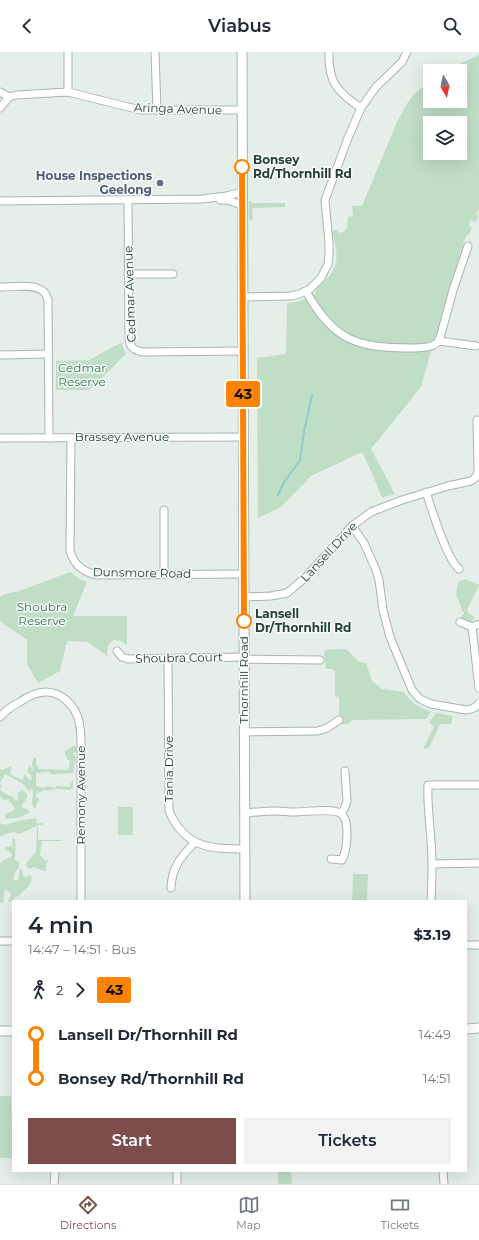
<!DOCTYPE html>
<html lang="en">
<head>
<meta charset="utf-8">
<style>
  :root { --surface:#fff; --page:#f2f2f3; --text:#1f2937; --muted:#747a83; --line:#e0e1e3; --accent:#7c4d4b }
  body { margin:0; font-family:Montserrat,sans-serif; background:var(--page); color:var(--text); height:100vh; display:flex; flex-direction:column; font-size:15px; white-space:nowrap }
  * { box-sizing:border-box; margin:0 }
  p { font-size:13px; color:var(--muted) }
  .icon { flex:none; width:22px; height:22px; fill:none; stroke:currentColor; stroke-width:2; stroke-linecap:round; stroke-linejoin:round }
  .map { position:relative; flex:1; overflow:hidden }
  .sheet { position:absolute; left:12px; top:848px; width:455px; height:272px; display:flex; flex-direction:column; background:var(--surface); border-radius:0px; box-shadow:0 4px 16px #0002 }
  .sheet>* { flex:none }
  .badge { padding:0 8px; border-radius:3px; font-size:14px; line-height:26px }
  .needle { width:26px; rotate:171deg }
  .controls { position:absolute; left:423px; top:12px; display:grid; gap:8px }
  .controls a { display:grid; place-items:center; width:44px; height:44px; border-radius:0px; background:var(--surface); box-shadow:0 4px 16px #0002; font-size:20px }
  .map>.badge { position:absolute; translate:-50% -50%; box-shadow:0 0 0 2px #fff }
  .legs { display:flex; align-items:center; gap:6px; height:44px; padding:0 16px; font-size:13px }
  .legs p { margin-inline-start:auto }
  .summary { display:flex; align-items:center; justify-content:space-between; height:68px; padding:0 16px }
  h1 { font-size:22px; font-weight:600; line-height:30px }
  .button { display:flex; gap:8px; margin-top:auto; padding:8px 16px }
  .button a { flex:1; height:46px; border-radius:0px; background:var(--accent); color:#fff; font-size:16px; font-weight:600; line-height:46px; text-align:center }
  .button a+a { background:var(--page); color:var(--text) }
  ul { padding:0 16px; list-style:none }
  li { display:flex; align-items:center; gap:14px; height:44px; font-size:15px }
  li i { display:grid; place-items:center; width:6px; height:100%; margin:0 5px; background:currentColor }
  li i::after { content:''; width:10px; height:10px; margin:-5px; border:3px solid; border-radius:50%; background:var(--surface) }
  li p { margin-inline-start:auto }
  li:first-child i { background:linear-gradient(#0000 50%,currentColor 0) }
  li:last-child i { background:linear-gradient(currentColor 50%,#0000 0) }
  header { display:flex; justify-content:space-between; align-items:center; height:52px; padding:0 16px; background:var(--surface); font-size:18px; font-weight:600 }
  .tab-bar { display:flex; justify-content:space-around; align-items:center; height:56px; border-top:1px solid var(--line); background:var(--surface); font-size:11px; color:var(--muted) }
  .tab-bar a { display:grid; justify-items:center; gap:2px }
  .tab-bar .selected { color:var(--accent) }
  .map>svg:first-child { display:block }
  .green { fill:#bfdec5; fill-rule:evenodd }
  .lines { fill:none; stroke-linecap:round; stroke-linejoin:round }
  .stream { stroke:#8fccd1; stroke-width:2 }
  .minor-casing { stroke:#a7b6b0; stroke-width:9 }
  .tertiary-casing { stroke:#a7b6b0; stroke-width:11 }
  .minor { stroke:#fff; stroke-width:7 }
  .tertiary { stroke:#fff; stroke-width:9 }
  .line-1-casing { stroke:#fff; stroke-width:9 }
  .line-1 { stroke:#ff8200; stroke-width:6 }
  .stop-1-dot { fill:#fff; stroke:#ff8200; stroke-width:2 }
  .service-dot { fill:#5c6f8a; stroke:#f6faf8; stroke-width:1.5 }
  .labels { text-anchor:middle; stroke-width:3; stroke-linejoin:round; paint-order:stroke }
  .street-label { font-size:12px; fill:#243f36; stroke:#f6faf8 }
  .stop-label { font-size:12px; font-weight:bold; fill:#243f36; stroke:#f6faf8; text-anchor:start }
  .service-label { font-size:12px; font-weight:bold; fill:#4e5e75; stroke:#f6faf8; text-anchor:end }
  .park-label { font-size:12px; fill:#307545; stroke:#f6faf8 }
</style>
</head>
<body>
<header><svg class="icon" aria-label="back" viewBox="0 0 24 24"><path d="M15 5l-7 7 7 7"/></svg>Viabus<svg class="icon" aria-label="search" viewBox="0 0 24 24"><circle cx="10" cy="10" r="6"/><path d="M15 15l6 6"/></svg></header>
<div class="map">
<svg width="479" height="1132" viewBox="0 0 479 1132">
  <rect width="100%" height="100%" fill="#e5eee9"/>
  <g class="green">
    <path d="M479,3V157L476,161L478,165L476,170L470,168L469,174L472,175L470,181L466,184L460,203L461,208L456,216L457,218L452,236L449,238L448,243L446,254L437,287L433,292L421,335L371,397L395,442L382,446L372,421L362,400L311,424L281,455L258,466L257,306L286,302L287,251C298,251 306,247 316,241V238C328,225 339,218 336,198C335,192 334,186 333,179L337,177L338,181L343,180L347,177L348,165L353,164L352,154H362L397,70L408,50L414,42L430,29V49H460V19H444ZM430,71H460V101H430Z"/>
    <path d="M249,149H251V151H285V155L252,156L253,168H249Z"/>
    <path d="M122,290V293L126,302L89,338H56V309L89,308Z"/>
    <path d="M70,520L80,527L87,530L73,564H127V593L121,589L114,588C106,593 107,597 108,605L88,590L67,589L60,619L38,631L27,612V588L0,569V545L5,542L19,539Z"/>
    <path d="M465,527L479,533L467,558L468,561L474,565V567L470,571L460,567L461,564L464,562V560L462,559L460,552L456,543L458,530Z"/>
    <path d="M346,597L359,610L366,611L372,629L382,637L404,640C411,651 419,656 431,660L426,667L353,668L347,672H340L339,666V645L335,644V620L333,617H326L324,598Z"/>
    <path d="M436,661L453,664L451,672H440L429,696L423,697L434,675L429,670L432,667Z"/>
    <path d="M73,694H78V699L73,701L76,707L74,713L73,721C65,721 58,722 50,722L49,720L36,721V734L44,736L47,734L56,736V734L70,735L71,730L73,729V735L70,738L55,737L47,739L45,737L41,740L36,741V745L40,748L36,752V755L34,757L32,751L33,739L31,737L29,739L23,732L5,722L0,731V717L2,718L12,714L10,722L22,728L25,722L28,727L31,728L32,726L31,723L27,720L29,714L33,718L32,710L34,706H36V712L39,717L66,718L69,716L70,708H68L65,702V699Z"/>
    <path d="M0,732L2,733L0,738L4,741L13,745L16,749L18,747V741L22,738L27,742V746L21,754L24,757H27L30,761L26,762L21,765L7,767L5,765V762L15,758L13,753L7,747L4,749L0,744Z"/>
    <rect x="118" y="755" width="15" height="28"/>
    <path d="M36,766L37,771H43L42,773H38V788H62L61,789H42L40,803L44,808L49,809V810L46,811V819H43L34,815L30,817L26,814L27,810L36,800L37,774L19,782C11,778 8,782 0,785V771L5,773L18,769Z"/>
    <path d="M13,786L15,787C16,794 15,801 15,808L19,810V816C15,819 13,823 14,828L17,829L19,825V819L21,817L23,820V824L26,825L30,823L32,826L31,830L28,835L17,845L14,846L15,849H13V850H8L11,842L5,837L3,851H0V812L2,809L12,804L10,800L5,797L6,795L9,794L13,795L12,791Z"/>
    <path d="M353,822H368L367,849H352Z"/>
    <path d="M0,1044H11L13,1106H0Z"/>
    <path d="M278,1119H291L292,1132H278Z"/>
  </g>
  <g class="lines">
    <path class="stream" d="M278,443L283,432L300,408L304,380L312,343"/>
    <defs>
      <g id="minor">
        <path d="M155,0L157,58"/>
        <path d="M329,0C328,30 337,40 361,56"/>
        <path d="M0,40L9,45"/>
        <path d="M68,40V0"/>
        <path d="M0,56L9,45L16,43L68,40L140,58H242"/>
        <path d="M128,148L129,287C130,296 134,298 143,300L243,299"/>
        <path d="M220,148H227L242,153"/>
        <path d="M0,149L202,147L227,144L242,140"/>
        <path d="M128,222H173"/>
        <path d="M0,235C11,235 36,231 44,240C46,242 47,245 48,248L49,386"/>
        <path d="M306,239C334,290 358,296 413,296C423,295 435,297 440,286L453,238L468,194"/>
        <path d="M242,245L291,244L299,242L310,237L321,226L328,212L329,203V191L325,148L348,86L361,56L376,35L402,10L407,0"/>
        <path d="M439,289L476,294"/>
        <path d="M0,303L48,302"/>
        <path d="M0,386L243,385"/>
        <path d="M71,386L70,498C73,512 83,520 97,523L244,522"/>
        <path d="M475,426L477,423L478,419L477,368"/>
        <path d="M426,440C432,458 446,506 459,517"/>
        <path d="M164,458V522"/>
        <path d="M352,474L364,491L376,518L379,528L383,558L390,585L412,638L420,647L431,652L466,658C472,657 476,656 479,651"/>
        <path d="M244,545L271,544L287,541L305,526L352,474L371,460L402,448L448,434L471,429L475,426"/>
        <path d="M460,570L472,575L479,572"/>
        <path d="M472,575L479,636"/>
        <path d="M117,599L122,605L128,607L244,605"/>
        <path d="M168,607L169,759C185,796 210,797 245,797"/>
        <path d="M244,607L320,608"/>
        <path d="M0,665C6,658 12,654 20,650C27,645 36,640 46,640C62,640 75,654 79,669C80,675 81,681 81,687V849"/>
        <path d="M244,680L318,679L327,676L339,668"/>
        <path d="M245,761C256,760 266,759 276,759C282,759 288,760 295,760C306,760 331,756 340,761C351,767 347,799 342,808L331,807"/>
        <path d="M341,762L345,755L347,749L345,719"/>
        <path d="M432,812L479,811"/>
        <path d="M171,836C172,814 181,805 195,790"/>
        <path d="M431,849C432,829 433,809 431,789C430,770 427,752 428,733H479"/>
        <path d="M0,889H13"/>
        <path d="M466,893H479"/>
        <path d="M443,1119L444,1132"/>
        <path d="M54,1132L55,1119"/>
        <path d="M177,1132V1119"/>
      </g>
      <g id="tertiary">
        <path d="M242,0L245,849"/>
        <path d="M466,977L479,976"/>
        <path d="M0,979H13"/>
      </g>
    </defs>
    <use href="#minor" class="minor-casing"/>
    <use href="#tertiary" class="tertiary-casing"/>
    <use href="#minor" class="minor"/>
    <use href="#tertiary" class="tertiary"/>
  </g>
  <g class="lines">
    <defs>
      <path id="line-1" d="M242,115L244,569"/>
    </defs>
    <use href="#line-1" class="line-1-casing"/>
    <use href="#line-1" class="line-1"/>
  </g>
  <g class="stop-1-dot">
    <circle cx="242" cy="115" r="7"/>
    <circle cx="244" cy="569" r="7"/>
  </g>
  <circle class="service-dot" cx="160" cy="131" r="4"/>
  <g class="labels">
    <g class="street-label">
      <text transform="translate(178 57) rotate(2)" y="4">Aringa Avenue</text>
      <text transform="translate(130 242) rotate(-92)" y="4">Cedmar Avenue</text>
      <text x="122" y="389">Brassey Avenue</text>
      <text transform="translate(329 500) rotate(-47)" y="4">Lansell Drive</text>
      <text transform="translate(142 521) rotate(1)" y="4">Dunsmore Road</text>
      <text transform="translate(179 606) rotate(-1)" y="4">Shoubra Court</text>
      <text transform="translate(244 628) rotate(-90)" y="4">Thornhill Road</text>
      <text transform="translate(169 717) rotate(-90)" y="4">Tania Drive</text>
      <text transform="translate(81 743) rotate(-90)" y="4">Remony Avenue</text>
    </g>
    <g class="stop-label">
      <text x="253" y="112">Bonsey<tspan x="253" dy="14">Rd/Thornhill Rd</tspan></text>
      <text x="255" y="566">Lansell<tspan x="255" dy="14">Dr/Thornhill Rd</tspan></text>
    </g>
    <g class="service-label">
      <text x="152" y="128">House Inspections<tspan x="152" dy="14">Geelong</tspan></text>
    </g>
    <g class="park-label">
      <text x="82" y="320">Cedmar<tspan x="82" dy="14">Reserve</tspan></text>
      <text x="42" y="559">Shoubra<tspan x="42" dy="14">Reserve</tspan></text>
    </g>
  </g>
</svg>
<div class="controls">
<a><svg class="needle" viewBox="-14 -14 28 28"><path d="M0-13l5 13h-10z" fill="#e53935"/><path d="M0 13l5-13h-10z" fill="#747a83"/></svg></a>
<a><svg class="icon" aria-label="layers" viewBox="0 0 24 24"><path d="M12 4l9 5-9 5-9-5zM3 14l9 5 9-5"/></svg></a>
</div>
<b class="badge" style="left:243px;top:342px;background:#ff8200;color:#111">43</b>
<section class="sheet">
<div class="summary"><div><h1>4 min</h1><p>14:47 – 14:51 · Bus</p></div><b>$3.19</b></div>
<div class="legs"><svg class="icon" aria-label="walk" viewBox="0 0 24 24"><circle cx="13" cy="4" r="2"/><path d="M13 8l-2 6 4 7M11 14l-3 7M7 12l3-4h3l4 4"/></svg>2<svg class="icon" aria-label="forward" viewBox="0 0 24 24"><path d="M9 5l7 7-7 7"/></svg><b class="badge" style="background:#ff8200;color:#111">43</b></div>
<ul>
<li><i style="color:#ff8200"></i><b>Lansell Dr/Thornhill Rd</b><p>14:49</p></li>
<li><i style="color:#ff8200"></i><b>Bonsey Rd/Thornhill Rd</b><p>14:51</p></li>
</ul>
<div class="button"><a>Start</a><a>Tickets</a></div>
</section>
</div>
<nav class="tab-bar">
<a class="selected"><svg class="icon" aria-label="directions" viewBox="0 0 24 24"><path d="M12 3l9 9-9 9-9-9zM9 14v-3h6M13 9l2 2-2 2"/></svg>Directions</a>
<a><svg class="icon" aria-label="map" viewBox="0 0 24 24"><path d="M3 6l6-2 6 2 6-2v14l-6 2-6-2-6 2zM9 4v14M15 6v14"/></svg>Map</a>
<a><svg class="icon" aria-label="tickets" viewBox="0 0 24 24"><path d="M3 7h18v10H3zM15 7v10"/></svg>Tickets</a>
</nav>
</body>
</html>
